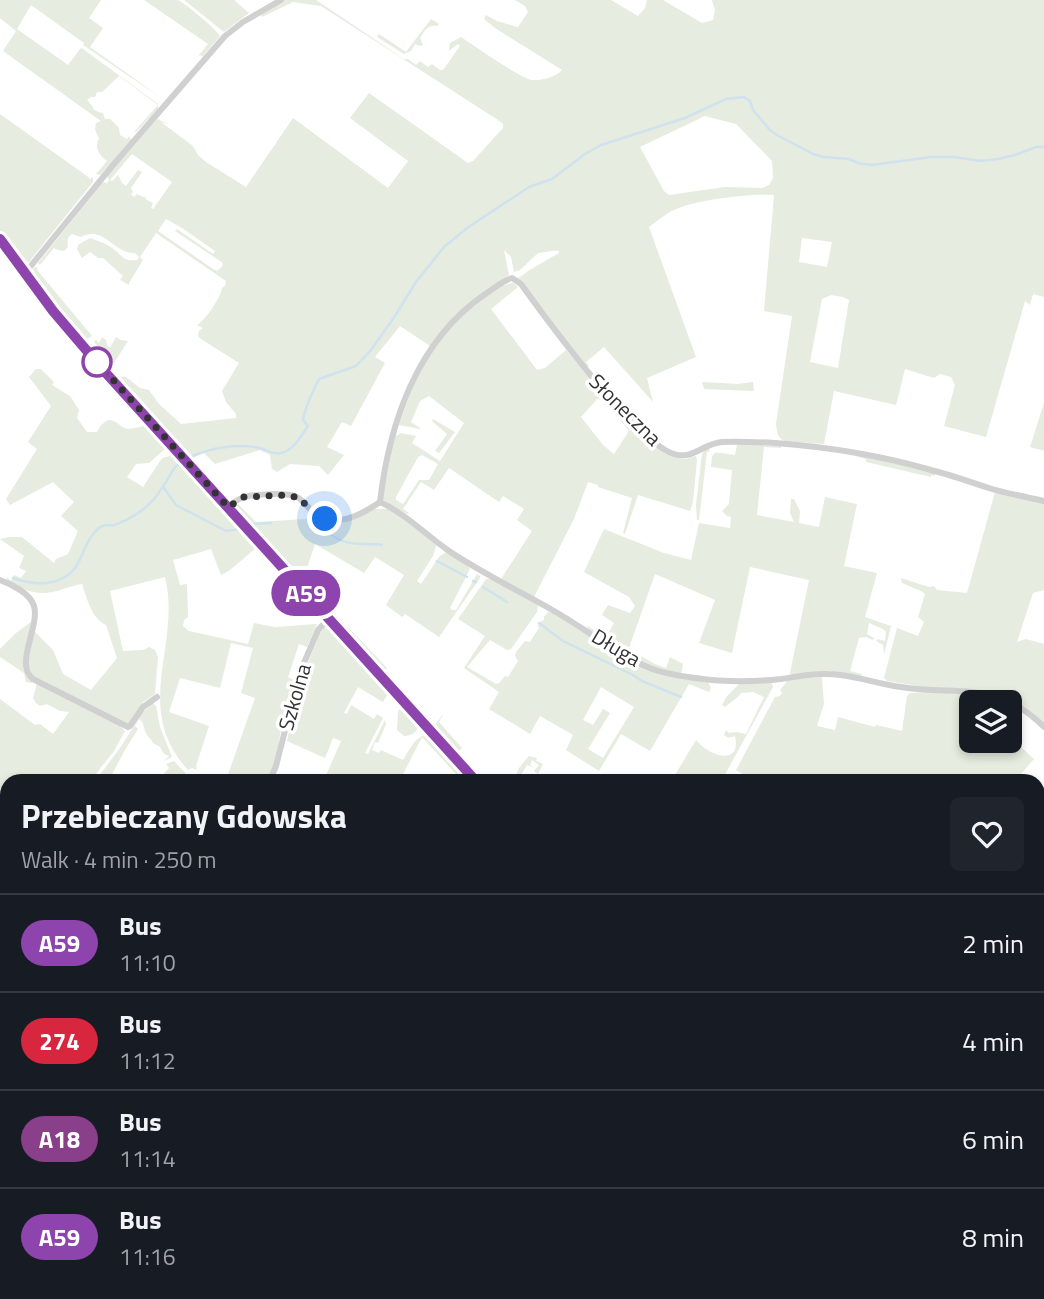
<!DOCTYPE html>
<html lang="en">
<head>
<meta charset="utf-8">
<style>
  :root { --surface:#171b24; --page:#20242c; --text:#f1f3f6; --muted:#9ea1a6; --line:#363941 }
  body { margin:0; font-family:"Titillium Web",sans-serif; background:var(--page); color:var(--text); height:100vh; display:flex; flex-direction:column; font-size:26px; white-space:nowrap }
  * { box-sizing:border-box; margin:0 }
  p { font-size:23px; color:var(--muted) }
  .icon { flex:none; width:38px; height:38px; fill:none; stroke:currentColor; stroke-width:2; stroke-linecap:round; stroke-linejoin:round }
  .map { position:relative; flex:1; overflow:hidden }
  .panel { position:absolute; left:0px; top:774px; width:1045px; height:527px; display:flex; flex-direction:column; background:var(--surface); border-radius:21px 21px 0 0; box-shadow:0 4px 10px #0003 }
  .panel>* { flex:none }
  .badge { padding:0 14px; border-radius:23px; font-size:24px; line-height:46px }
  .fabs { position:absolute; left:959px; top:690px; display:grid; gap:14px }
  .fabs a { display:grid; place-items:center; width:63px; height:63px; border-radius:10px; background:var(--surface); box-shadow:0 4px 10px #0003; font-size:35px }
  .you { position:absolute; width:35px; height:35px; margin:-18px; border:5px solid #fff; border-radius:50%; background:#1a73e8; box-shadow:0 0 0 10px #1a73e833 }
  .map>.badge { position:absolute; translate:-50% -50%; box-shadow:0 0 0 4px #fff }
  .round { display:grid; place-items:center; flex:none; width:74px; height:74px; border-radius:10px; background:var(--page) }
  .head { display:flex; align-items:center; justify-content:space-between; height:119px; padding:0 21px }
  h1 { font-size:33px; font-weight:700; line-height:52px }
  ul { padding:0; list-style:none }
  li { display:flex; align-items:center; gap:21px; height:98px; padding:0 21px; border-top:2px solid var(--line) }
  li div { flex:1 }
  li b { display:block; font-size:26px }
  li em { font-style:normal }
  li .badge { min-width:77px; font-weight:700; text-align:center }
  .map>svg:first-child { display:block }
  .green { fill:#e6ecdf; fill-rule:evenodd }
  .lines { fill:none; stroke-linecap:round; stroke-linejoin:round }
  .stream { stroke:#cfe2ee; stroke-width:2.5 }
  .minor { stroke:#d0d0d0; stroke-width:6 }
  .tertiary { stroke:#d0d0d0; stroke-width:8 }
  .secondary { stroke:#bdbdbd; stroke-width:9 }
  .line-casing { stroke:#fff; stroke-width:16 }
  .line { stroke:#8e44ad; stroke-width:10 }
  .walk { stroke:#333; stroke-width:7; stroke-dasharray:0 12.6 }
  .stop-dot { fill:#fff; stroke:#8e44ad; stroke-width:3.5 }
  .labels { text-anchor:middle; stroke-width:7; stroke-linejoin:round; paint-order:stroke }
  .street-label { font-size:21px; fill:#333; stroke:#fff }
</style>
</head>
<body>
<div class="map">
<svg width="1044" height="1299" viewBox="0 0 1044 1299">
  <rect width="100%" height="100%" fill="#fff"/>
  <g class="green">
    <path d="M0,0H101L89,18L103,28L90,47L163,99L83,45L84,43L31,5L17,29L68,65L81,48L83,49L158,104V109L136,132L133,131H135L158,105L119,76L102,92H97L95,97H91L87,100L93,107V109L98,112L103,113L105,119H110L119,128L120,135L127,139L129,136L131,140L100,175L96,174L107,161C99,155 94,148 99,138C96,132 94,130 96,123L101,121L3,51L16,31L0,18Z"/>
    <path d="M144,0C153,0 171,0 178,0C185,3 217,30 220,36L203,56L198,55L200,54L208,44Z"/>
    <path d="M184,0H234L249,13L224,32Z"/>
    <path d="M285,0H316L404,59H408L416,65L420,61L428,67L432,64L440,70H443L460,46L458,44L449,51L450,43L461,37C473,45 522,79 532,80C541,81 556,77 562,70L495,28L484,19L486,15L497,21L518,27L528,12L525,6L515,0H611L638,16L645,8L647,0H663L702,23L713,20L715,10L712,0H1044V297L1033,294L1030,305L1025,301L986,437L944,426L955,385L951,377L940,374L934,378L905,369L896,405L834,391L824,444L785,441C777,438 777,432 776,424L792,316L764,311L774,195C752,193 691,200 672,211C664,215 656,222 649,227L696,357L647,378L653,402L604,347L586,362L589,366L586,367L518,278C524,275 527,271 533,268C542,263 550,258 559,253V251C552,250 545,253 538,253L520,270L514,272L511,257L504,250L509,275C477,296 453,315 430,346L400,326L375,357L385,363L351,426L342,422L327,447L344,455L328,475L319,466L290,464L277,472L272,469L270,455L260,450L215,464L204,453L191,459L131,392L121,377H126L140,388L149,390L159,404L181,424L236,418V414L226,402L222,391L239,363L201,339L198,336L199,331L203,328L197,325C205,321 221,297 222,288L225,286L226,281L156,233L140,257L143,260L129,283V285L120,280L123,276L103,258H98L90,252L82,258L77,249L78,245L90,238C96,240 107,244 112,248C123,255 122,262 137,260L139,257L135,253C113,254 105,225 81,237L72,234C67,237 67,241 68,247L64,251L58,250L54,248L40,265L38,263L103,182L107,183L109,180L107,176L157,119L169,124L161,122L193,146L198,155L206,162L246,187L293,118L388,188L408,161L350,118L369,93L468,163L473,161L503,128V124L498,120L321,6L293,2L262,17L261,14ZM705,116L736,124L772,161L773,178L769,185L762,188L725,187L669,195L664,191L640,147ZM132,154L172,182L153,209L151,208L153,203L147,200L145,197H143L137,194L134,197L131,194L133,192L131,188L142,172L138,170L126,186L122,183L118,175L112,181L110,180ZM166,219L182,228L215,251L213,254L177,229L175,231L223,263L222,267L217,271L213,269L158,231ZM802,238L832,242L827,267L799,262ZM831,295L843,297L849,300L838,368L810,362L822,299Z"/>
    <path d="M431,19L439,24L437,26C427,25 425,30 420,38L423,45L420,46L415,44L411,51L404,54L377,37L379,34L406,52Z"/>
    <path d="M0,114L91,179L93,177V182L28,263L17,251H14L0,231Z"/>
    <path d="M35,267L38,268L37,270L92,336L87,339L83,335C66,316 42,292 33,269Z"/>
    <path d="M513,283L518,287L491,309L537,370L545,368L566,350L610,403L607,406L598,398L581,417L603,445L614,454L629,431L615,414L619,411L679,458L685,459L696,456L697,460L693,502L690,511L638,495L625,534L623,533L632,498L598,487V485L588,482L574,519L534,597L501,579L532,531L517,520L524,509L503,496L499,502L449,468L434,490L421,482L403,509L409,513L407,514L382,499L394,437L401,433L416,436L412,443L440,461L464,423L429,396L420,401L411,422L420,428V429L399,425C412,386 430,347 459,318C466,311 474,306 481,301C490,294 501,284 513,283ZM422,455L438,464L429,480H419L403,504L396,500V497L418,457Z"/>
    <path d="M102,337L106,340L107,345L110,348L116,337L121,340L128,341L114,363L111,362L94,342L96,340L99,343Z"/>
    <path d="M36,369H41L54,382L52,385L70,396L79,410L77,418L87,432H97L101,425L108,420C126,422 116,434 143,426L131,411L132,410L256,548L230,570L221,575L211,549L173,560L180,585L187,584L188,617L184,620L183,626L189,631L248,644L254,623L275,627L317,624L307,647L299,644L288,677L295,681L280,735L275,764L267,780H226L255,698L241,693L253,648L231,643L220,688L180,678L169,712L209,726L196,766L197,770L192,768L188,770C131,707 182,645 165,577L110,591L123,651L143,650L149,647L155,650L158,657L155,694L143,702L128,725L32,675L28,663L34,631L53,650L63,674L91,690L117,658L106,625C91,618 87,598 82,584C74,585 68,588 60,590C40,597 24,591 7,580L6,576L11,581L14,575L21,578L26,571L19,568L24,556L0,539L9,537H22L54,563L56,559L68,554L78,531L61,516L74,502L53,482L10,505L6,499L37,449L28,442L51,406L29,377ZM165,449L170,456L162,458L143,487L127,477L136,464L149,463Z"/>
    <path d="M702,382L738,384L753,382L754,391L704,389Z"/>
    <path d="M1044,403V451L1030,447Z"/>
    <path d="M433,419L455,432L439,453L435,451L447,434L432,421Z"/>
    <path d="M737,444L781,446V448L764,447L757,515L794,522L790,513L791,499H794L800,511L799,523L819,527L825,497L857,504L844,566L877,573L865,617L891,626L884,655L883,645L876,641L878,639L885,641L886,632L883,629L869,623L867,634L874,638L873,640L866,637L859,638L850,671L862,674L861,677L829,671L791,675L790,673L809,580L750,567L732,653L699,643L715,600L655,574L629,648L630,649L626,653L588,629L587,626L606,637L614,623L602,615L608,605L630,613L635,606L629,597L584,572L604,529L664,553L691,560L699,523L730,528L731,517L727,516L722,511L729,504L732,470L711,467L712,456L715,453C722,452 727,455 735,455Z"/>
    <path d="M708,447L710,451L707,452L699,520H697L696,505L702,454Z"/>
    <path d="M856,454L935,473V476L932,475L931,477L866,462V459L855,456Z"/>
    <path d="M995,492L1044,503V590L1033,593L1017,642L1026,639L1044,644V724C1030,711 1004,688 984,694L1005,702H971V740H1010V737L1034,759L1021,774L1027,780H737L743,774L736,770L775,697L780,696L782,693L780,690L788,680L822,677L824,704L817,726L835,730L838,717L875,727L876,725L902,731L907,696L910,693L933,692L931,688L887,681L884,678L897,628L918,636L924,622L918,617L925,594L923,592L902,583L901,578L929,587L934,586L937,590L967,593Z"/>
    <path d="M238,504L256,522L306,519L312,515L330,520L374,509H387L393,511L434,542L436,546L433,556L417,581L421,584L439,557L446,552L467,565L470,569L450,608L452,610H456L477,574L480,576V578L439,637L405,614L402,617L386,605L404,575L375,557L364,573L315,544L304,577L335,612L333,615L235,506Z"/>
    <path d="M486,579H491L536,604L538,606L537,612L511,649L507,650L490,640L467,667L496,684L499,683L505,676L508,677L518,661L515,656L516,652L525,641L530,642L539,628L538,626L541,621L544,620V617L548,612L553,613L635,663L708,682L711,688L709,692L689,684L650,751L621,734L599,771L566,750L573,735L540,716L530,734L489,709L499,692L464,668L485,636L458,619ZM601,687L634,707L603,758L588,749L610,713L603,709L593,725L583,720Z"/>
    <path d="M291,589H294L321,620L320,621L293,591L290,593L288,602L299,614L281,617Z"/>
    <path d="M31,622L24,663L33,681L32,683L26,682L24,673L0,657V649L16,633Z"/>
    <path d="M350,622L348,627L387,668L384,671L346,629Z"/>
    <path d="M327,625L388,694L383,702L358,687L344,713L347,714L351,705L374,719L377,714L383,718L365,753L368,754L385,720L386,724L378,743L375,742L372,750L379,753L381,750L383,751L403,760C409,751 414,738 425,735L460,774L455,780H454L457,775L422,737L400,780H324L341,741L333,738L325,758L287,741L294,707L309,660L317,641V637L320,631Z"/>
    <path d="M641,656L655,664L666,668L670,657L683,664L681,674L655,668L640,661Z"/>
    <path d="M771,682L773,687L722,780H672L696,740C707,755 742,768 735,736L728,738L724,735L726,730L729,733L737,732L746,734L764,697L753,692L741,693L739,696L725,707L722,705L727,696L739,684Z"/>
    <path d="M37,683L117,723L125,731L114,751L91,780H7V792L0,788V699L35,725L40,724L53,734L69,712L60,711L47,704L40,706L36,703L33,698Z"/>
    <path d="M153,703L156,706L160,727L172,757L164,761L169,756L164,754L160,747L153,743C151,739 148,737 146,733C143,728 145,723 139,719L135,726L138,729L125,750L110,778L108,780H96L120,748L143,712Z"/>
    <path d="M401,708L418,728C416,733 409,736 404,736L397,730L398,711Z"/>
    <path d="M444,713L439,722L462,748L457,753L434,726Z"/>
    <path d="M529,756L537,758L536,761L543,764L538,774L534,771L539,765L532,760L530,765L534,768L527,765L519,778L523,780H514L519,768Z"/>
    <path d="M174,761L190,778L193,780H159L169,768L166,764Z"/>
    <path d="M0,818L7,822V876L0,872Z"/>
    <path d="M1038,849L1044,855V889L1038,891Z"/>
    <path d="M7,973V1016L0,1023V982Z"/>
    <path d="M7,1074V1135L0,1132V1075Z"/>
    <path d="M1044,1082V1269L1038,1267V1088Z"/>
    <path d="M101,1293H147L145,1299H99Z"/>
    <path d="M151,1293H200L198,1299H149Z"/>
    <path d="M653,1293H934L939,1299H650Z"/>
    <path d="M949,1293H1000L994,1299H954Z"/>
  </g>
  <g class="lines">
    <g class="stream">
      <path d="M190,457C210,448 238,443 260,448C267,450 273,455 281,453C293,451 302,435 308,426L303,420C305,407 313,391 319,379L356,366L371,350L395,316L416,282L444,247L467,228L529,187L552,179L585,154L601,145L685,118L726,99L744,97L750,101L753,110L770,130L777,135L813,154L824,157L849,159L858,163L872,165L931,157H955L980,161L998,159L1015,155L1036,147H1044"/>
      <path d="M164,488L176,505L226,531L239,529"/>
      <path d="M310,520C319,525 328,534 338,539C352,546 367,543 382,545"/>
      <path d="M254,524L271,523"/>
      <path d="M437,561L467,577"/>
      <path d="M13,578C35,586 63,587 77,565C84,553 87,538 99,528C105,523 108,526 114,525C118,524 121,522 124,521C152,508 161,491 175,467L179,464"/>
      <path d="M473,581L476,582"/>
      <path d="M483,587L507,602"/>
      <path d="M539,623L563,641L633,675L642,681L681,697"/>
      <path d="M1038,898L1044,896"/>
      <path d="M0,1119L7,1118"/>
      <path d="M1038,1206L1044,1202"/>
      <path d="M895,1299L903,1293"/>
    </g>
    <g class="minor">
      <path d="M25,273L113,165L225,36L243,22L281,0"/>
      <path d="M380,502C389,424 417,341 484,295C493,289 502,281 512,278L521,284C549,323 578,361 609,397C626,417 644,438 667,451C691,464 700,444 722,442C739,441 757,442 775,443C829,447 879,455 931,470C952,475 972,483 992,489C1009,494 1027,497 1044,501"/>
      <path d="M380,502C406,514 426,535 449,551C482,573 519,591 554,611C586,629 616,654 650,668C664,674 681,676 696,678C723,682 753,682 781,679C796,677 813,673 828,674C850,674 878,684 901,687C959,696 997,680 1044,727"/>
      <path d="M228,507C232,504 236,500 242,498C252,494 287,492 297,497C304,501 308,508 313,512C334,530 361,515 380,502"/>
      <path d="M0,580C11,584 30,593 34,606C40,627 14,664 33,679L128,727L130,726L143,707L157,697"/>
      <path d="M270,780L276,766L291,707L304,663L318,630L328,619"/>
      <path d="M1038,894L1044,892"/>
      <path d="M0,1242L7,1243"/>
      <path d="M263,1293L299,1299"/>
    </g>
    <path class="tertiary" d="M572,1299L575,1293"/>
    <g class="secondary">
      <path d="M0,239L53,311L105,372L475,780"/>
      <path d="M939,1293L945,1299"/>
    </g>
  </g>
  <g class="lines">
    <defs>
      <path id="line" d="M0,239L53,311L105,372L475,780"/>
    </defs>
    <use href="#line" class="line-casing"/>
    <use href="#line" class="line"/>
    <path class="walk" d="M97,362L228,507L244,497L287,495L299,498L314,513L325,519"/>
  </g>
  <circle class="stop-dot" cx="97" cy="362" r="14"/>
  <g class="labels">
    <g class="street-label">
      <text transform="translate(625 410) rotate(45)" y="7">Słoneczna</text>
      <text transform="translate(616 648) rotate(31)" y="7">Długa</text>
      <text transform="translate(295 697) rotate(-74)" y="7">Szkolna</text>
    </g>
  </g>
</svg>
<div class="fabs">
<a><svg class="icon" aria-label="layers" viewBox="0 0 24 24"><path d="M12 4l9 5-9 5-9-5zM3 14l9 5 9-5"/></svg></a>
</div>
<div class="you" style="left:325px;top:519px"></div>
<b class="badge" style="left:306px;top:593px;background:#8e44ad;color:#fff">A59</b>
<section class="panel">
<div class="head"><div><h1>Przebieczany Gdowska</h1><p>Walk · 4 min · 250 m</p></div><a class="round"><svg class="icon" aria-label="heart" viewBox="0 0 24 24"><path d="M12 20l-8-8c-3-5 5-10 8-4 3-6 11-1 8 4z"/></svg></a></div>
<ul>
<li><span class="badge" style="background:#8e44ad;color:#fff">A59</span><div><b>Bus</b><p>11:10</p></div><em>2 min</em></li>
<li><span class="badge" style="background:#d7263d;color:#fff">274</span><div><b>Bus</b><p>11:12</p></div><em>4 min</em></li>
<li><span class="badge" style="background:#893f8a;color:#fff">A18</span><div><b>Bus</b><p>11:14</p></div><em>6 min</em></li>
<li><span class="badge" style="background:#8e44ad;color:#fff">A59</span><div><b>Bus</b><p>11:16</p></div><em>8 min</em></li>
</ul>
</section>
</div>
</body>
</html>
